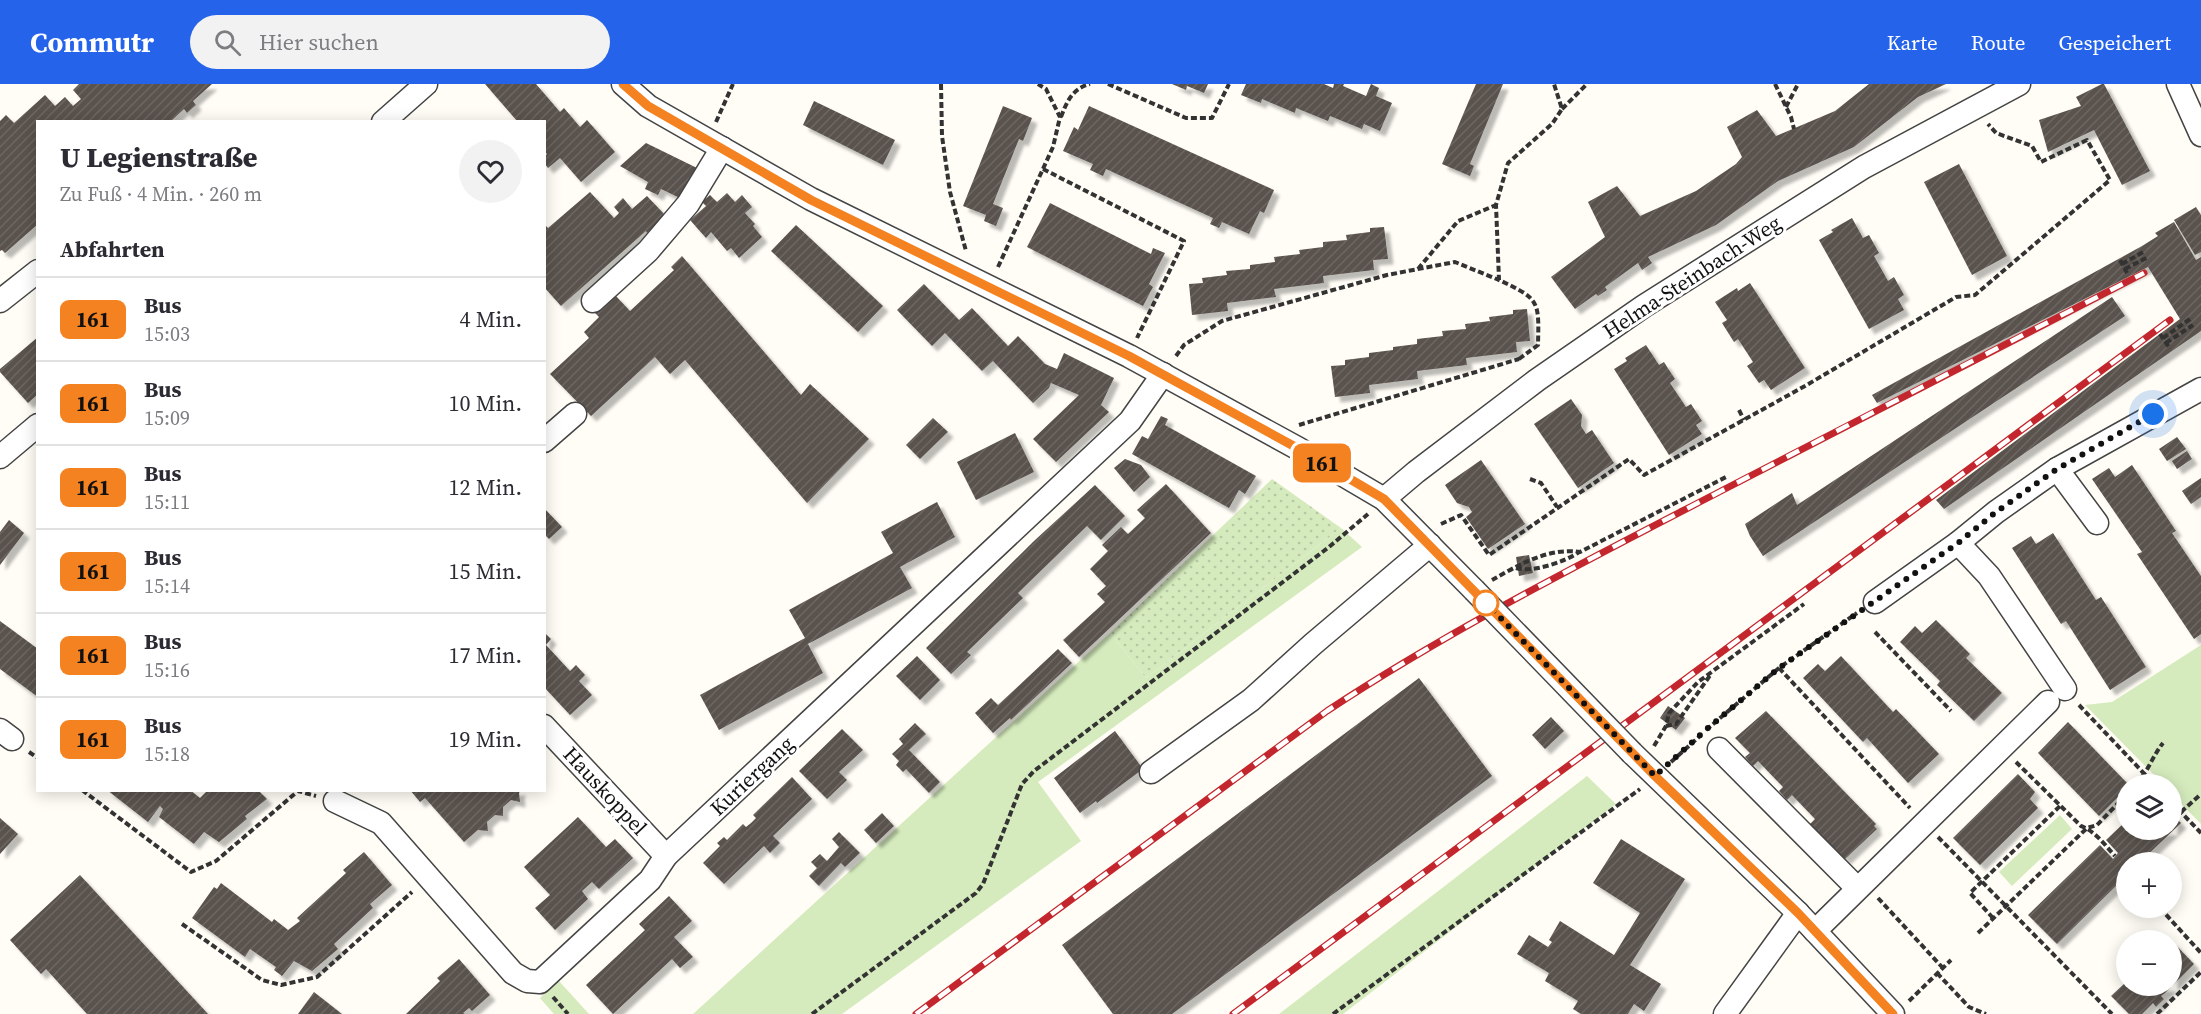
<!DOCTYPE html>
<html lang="de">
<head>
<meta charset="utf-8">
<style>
  :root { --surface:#fff; --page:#f2f2f3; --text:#2b2b33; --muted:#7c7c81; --line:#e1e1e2; --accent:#2563eb }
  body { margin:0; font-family:"Source Serif 4",serif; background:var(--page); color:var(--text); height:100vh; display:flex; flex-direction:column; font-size:22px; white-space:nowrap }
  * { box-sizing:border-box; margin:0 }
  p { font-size:20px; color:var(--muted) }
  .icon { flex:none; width:33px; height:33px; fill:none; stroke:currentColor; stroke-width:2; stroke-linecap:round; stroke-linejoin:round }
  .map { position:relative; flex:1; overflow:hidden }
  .sheet { position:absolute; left:36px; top:36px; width:510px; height:672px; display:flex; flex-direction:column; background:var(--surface); border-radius:0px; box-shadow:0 3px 15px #0003 }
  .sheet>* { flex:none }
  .badge { padding:0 12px; border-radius:9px; font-size:21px; line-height:39px }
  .controls { position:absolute; left:2116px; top:690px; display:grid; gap:12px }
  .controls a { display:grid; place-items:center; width:66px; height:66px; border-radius:50%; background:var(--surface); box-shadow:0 3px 15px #0003; font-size:30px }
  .you { position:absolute; width:30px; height:30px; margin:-15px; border:4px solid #fff; border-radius:50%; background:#1a73e8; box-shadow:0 0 0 9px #1a73e833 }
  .map>.badge { position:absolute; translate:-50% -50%; box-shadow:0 0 0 3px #fff }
  h2 { padding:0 24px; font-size:22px; line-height:54px }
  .round { display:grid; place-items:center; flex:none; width:63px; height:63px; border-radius:32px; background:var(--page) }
  .head { display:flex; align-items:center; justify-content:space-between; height:102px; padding:0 24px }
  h1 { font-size:28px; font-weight:800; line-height:45px }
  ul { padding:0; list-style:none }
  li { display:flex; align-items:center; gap:18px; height:84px; padding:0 24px; border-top:2px solid var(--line) }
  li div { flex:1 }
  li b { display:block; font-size:22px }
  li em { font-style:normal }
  li .badge { min-width:66px; font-weight:700; text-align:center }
  header { display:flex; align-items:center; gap:36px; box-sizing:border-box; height:84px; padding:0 30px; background:var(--accent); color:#fff }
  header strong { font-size:28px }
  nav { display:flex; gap:33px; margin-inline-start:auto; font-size:21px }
  .search { width:420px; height:54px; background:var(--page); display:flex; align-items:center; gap:15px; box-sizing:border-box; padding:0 21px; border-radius:33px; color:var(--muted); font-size:22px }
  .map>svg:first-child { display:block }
  .grass { fill:#d5ebbd }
  .garden { fill:url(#garden-dots) }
  .building { fill:url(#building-hatch); filter:url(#shadow) }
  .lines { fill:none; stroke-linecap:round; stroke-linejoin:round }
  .minor-casing { stroke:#444; stroke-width:25 }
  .path { stroke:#333; stroke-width:4; stroke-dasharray:6 3; stroke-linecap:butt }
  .minor { stroke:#fff; stroke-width:22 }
  .rail-casing { stroke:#c4262e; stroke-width:7 }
  .rail { stroke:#fff; stroke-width:4.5; stroke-dasharray:14; stroke-linecap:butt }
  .minor-bridge-casing { stroke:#444; stroke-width:25; stroke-linecap:butt }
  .minor-bridge { stroke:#fff; stroke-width:22 }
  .line-casing { stroke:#fff; stroke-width:14 }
  .line { stroke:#f58220; stroke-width:9 }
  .walk { stroke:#111; stroke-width:6; stroke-dasharray:0 10.8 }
  .stop-dot { fill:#fff; stroke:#f58220; stroke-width:3 }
  .labels { text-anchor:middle; stroke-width:6; stroke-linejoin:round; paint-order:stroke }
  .street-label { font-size:21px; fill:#111; stroke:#fff }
</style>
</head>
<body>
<header>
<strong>Commutr</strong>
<div class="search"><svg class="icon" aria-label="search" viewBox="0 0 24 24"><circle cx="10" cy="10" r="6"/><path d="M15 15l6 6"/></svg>Hier suchen</div>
<nav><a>Karte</a><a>Route</a><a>Gespeichert</a></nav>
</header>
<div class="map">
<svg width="2201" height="930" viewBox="0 0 2201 930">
  <defs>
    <pattern id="garden-dots" width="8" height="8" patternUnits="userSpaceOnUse" patternTransform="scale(1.5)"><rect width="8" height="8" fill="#d5ebbd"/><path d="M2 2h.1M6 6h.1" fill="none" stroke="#b6c8a1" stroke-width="1.8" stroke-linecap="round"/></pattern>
    <pattern id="building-hatch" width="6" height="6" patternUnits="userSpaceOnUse" patternTransform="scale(1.5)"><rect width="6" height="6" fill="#5a524d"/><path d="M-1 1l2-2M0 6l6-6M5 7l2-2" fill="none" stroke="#6d6662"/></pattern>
    <filter id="shadow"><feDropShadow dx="5.5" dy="5.5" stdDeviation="1.5" flood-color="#0004"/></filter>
  </defs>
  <rect width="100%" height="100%" fill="#fffdf5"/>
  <g class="grass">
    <path d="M1341,444L1362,463L1038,698L1081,757L842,930H693L1110,549L1146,594Z"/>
    <path d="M2201,561V740L2172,710V700H2163L2085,621L2112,618Z"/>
    <path d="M1587,692L1616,720L1343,930H1279Z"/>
    <path d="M2060,731L2072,745L2012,802L1999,788Z"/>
    <path d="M558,896L589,930H554L540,914Z"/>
  </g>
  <path class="garden" d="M1272,395L1341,444L1146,594L1110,549Z"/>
  <g class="building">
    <path d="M79,0H212L193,17L196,21L187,29L184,25L170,38H38V140L5,169L2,166L0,167V37L6,31L14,39L45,11L55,22L65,13L73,22L81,15L73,6Z"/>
    <path d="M485,0H536L560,28L564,24L580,43L587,36L615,68L581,98L560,74L548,84L544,79V73L547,70L544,67V38H518Z"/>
    <path d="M1172,0H1208L1204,9L1187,2L1186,6Z"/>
    <path d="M1246,0H1324L1333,4L1334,0H1344L1343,2L1366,12L1371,0L1379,4L1376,12L1392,19L1380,47L1364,40L1362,45L1330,32L1328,37L1296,24L1295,29L1262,15L1261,19L1241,11Z"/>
    <path d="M1476,0H1503L1470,80L1474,82L1470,92L1442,80Z"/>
    <path d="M1869,0H1946L1918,13L1854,63L1778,97L1716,141L1648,173L1652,179L1642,186L1638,179L1605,203L1607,206L1598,212L1596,210L1575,225L1551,193L1605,153L1588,118L1617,102L1640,132L1696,107L1736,80L1742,73L1727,43L1757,26L1776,52L1835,27Z"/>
    <path d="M2102,0H2104L2150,87L2122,101L2094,46L2048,68L2039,36L2081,22L2076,13Z"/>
    <path d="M814,17L895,56L883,81L803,41Z"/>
    <path d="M1003,22L1032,34L1023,57L1019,55L993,120L1003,124L996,142L984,137L986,131L963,122Z"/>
    <path d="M1089,22L1274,106L1264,129L1260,127L1249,150L1222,138L1219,144L1210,140L1213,134L1106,85L1103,92L1090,86L1093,80L1063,67L1074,43L1078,46Z"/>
    <path d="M646,59L697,84L682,115L661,105L658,111L645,105L648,98L620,82Z"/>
    <path d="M1959,80L2007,172L1972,191L1924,98Z"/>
    <path d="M590,108L614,134L619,129L614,123L623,114L632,125L647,112L665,131L647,149L646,147L561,222L544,203V140L548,144Z"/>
    <path d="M727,109L735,118L742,111L752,123L745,129L755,140L753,142L762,153L739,174L731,164L727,167L711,148L706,154L690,136L706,122L702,118L710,111L717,118Z"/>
    <path d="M1050,119L1151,170L1153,164L1165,169L1149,200L1153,203L1143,222L1027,163Z"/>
    <path d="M2196,123L2201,131V168L2195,171L2174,136Z"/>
    <path d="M1852,134L1863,154L1869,151L1879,169L1874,172L1888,197L1894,193L1904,211L1898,215L1904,226L1869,245L1819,156L1833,148L1831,146Z"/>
    <path d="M2174,138L2196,176L2201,173V247L1944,425L1936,416L2180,235L2148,183L1877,319L1872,311L2142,162L2158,152L2155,149Z"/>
    <path d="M796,141L883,222L858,248L771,167Z"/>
    <path d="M1384,143L1388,175L1373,176L1374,186L1323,192L1324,199L1274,205L1276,213L1227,219L1228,227L1192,231L1189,200L1203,199L1202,194L1227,191L1226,187L1250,185V181L1275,178L1274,173L1300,170L1299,166L1323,163V158L1347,156L1346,151L1370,148V144Z"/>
    <path d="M682,172L801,311L810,300L869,355L807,419L685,276L670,290L655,273L591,332L550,290L589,254L584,248L599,233L595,229L615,211L630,227L674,186L671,183Z"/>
    <path d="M1750,199L1805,284L1771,306L1764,296L1759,299L1747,282L1753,278L1738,255L1734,258L1722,239L1727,236L1715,218L1737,204L1738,207Z"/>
    <path d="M924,200L959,236L972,224L1008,262L1018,252L1045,280L1057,285L1064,269L1114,294L1101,321L1109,328L1056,378L1033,355L1079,311L1051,299L1049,304L1033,319L993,277L982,287L945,249L932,262L897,226Z"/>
    <path d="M2112,213L2125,232L1763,472L1750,452L1745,440L1792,409L1797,421Z"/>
    <path d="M1527,225L1530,257L1516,258L1517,268L1466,274L1467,281L1417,287L1418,295L1369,301L1370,309L1335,313L1331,282L1345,281V276L1369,273V269L1393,266V263L1417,260V255L1443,252L1442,247L1466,245L1465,240L1490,237L1489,233L1513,230V226Z"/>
    <path d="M38,253V310L28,319L0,288V285Z"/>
    <path d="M1646,261L1659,281L1664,278L1669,286L1675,295L1670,299L1686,323L1691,320L1702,337L1696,341L1702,350L1669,371L1614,285L1627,277L1625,274Z"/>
    <path d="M1571,315L1582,331L1581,342L1586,350L1592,346L1614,379L1578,404L1534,340Z"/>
    <path d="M1161,332L1168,335L1165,341L1256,392L1245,410L1239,406L1229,424L1132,370L1142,352L1148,355Z"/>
    <path d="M933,334L948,348L920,375L906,361Z"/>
    <path d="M1015,349L1034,388L976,416L957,378Z"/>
    <path d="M2177,353L2186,365L2167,377L2159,365Z"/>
    <path d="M2187,367L2192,375L2177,385L2172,377Z"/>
    <path d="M1125,375L1141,381L1150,393L1134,408L1114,384Z"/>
    <path d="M1481,376L1525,440L1488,465L1466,433L1472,428L1469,423L1457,419L1445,401Z"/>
    <path d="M2132,381L2176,447L2172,449L2201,492V550L2194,555L2137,470L2142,468L2092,395L2109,384L2115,393Z"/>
    <path d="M2201,394V413L2191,420L2182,407Z"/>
    <path d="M1166,400L1211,449L1079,573L1063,556L1105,518L1097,510L1106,502L1090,485L1108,467L1102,461L1121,443L1128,450L1145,434L1137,426Z"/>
    <path d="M1095,401L1125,432L1101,456L1087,442L1018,509L1023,514L967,568L971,571L951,590L926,564L1034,457Z"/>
    <path d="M937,418L955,453L900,483L912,504L808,560L823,589L719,646L700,611L805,554L789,526L893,469L881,448Z"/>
    <path d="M544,424L562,443L549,455L544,450Z"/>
    <path d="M9,436L24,449L0,481V448Z"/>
    <path d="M2053,449L2096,516L2101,513L2146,583L2110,606L2066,537L2061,540L2012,464L2031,452L2036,460Z"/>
    <path d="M1529,471L1533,489L1519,492L1516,473Z"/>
    <path d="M1936,536L1970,570L1966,574L2002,609L1974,637L1937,601L1940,597L1900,558L1915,542L1922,549Z"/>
    <path d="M0,537L38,565V613L0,585Z"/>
    <path d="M544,548L551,555L546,561L570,587L576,581L585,591L579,597L592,611L570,631L544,603Z"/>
    <path d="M1058,565L1072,579L1011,636L1010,634L993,649L975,629L991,614L998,621Z"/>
    <path d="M917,572L940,596L920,616L896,592Z"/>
    <path d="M1841,572L1893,628L1896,625L1939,670L1908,699L1867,654L1863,658L1803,594L1818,580L1825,587Z"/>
    <path d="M1419,594L1492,692L1172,930H1113L1062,861Z"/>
    <path d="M1668,622L1685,634L1676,646L1660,634Z"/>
    <path d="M1766,627L1876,740L1874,742L1877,745L1845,775L1810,740L1815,735L1792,711L1787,716L1779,707L1783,703L1758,677L1753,682L1745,673L1750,669L1735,654Z"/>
    <path d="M1551,633L1564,647L1545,665L1532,651Z"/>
    <path d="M2068,638L2127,699V704L2099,732L2038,669Z"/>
    <path d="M915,639L926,650L909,666L940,698L929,709L906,685L903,688L896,681L899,677L892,670L903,660L899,655Z"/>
    <path d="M842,645L863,666L839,688L847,696L827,715L799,687Z"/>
    <path d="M1115,647L1143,685L1097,719L1096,717L1080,729L1054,694Z"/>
    <path d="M2018,690L2035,708L2030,715L2038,724L1980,781L1953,754Z"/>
    <path d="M792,693L812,715L773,752L780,759L770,769L764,762L724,800L703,779L720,762L717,759L724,753L727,756L743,740L746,743L751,739L756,734L753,731Z"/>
    <path d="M107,706H190L200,714L208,706H258L267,715L245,732L247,735L219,758L204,748L194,760L159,733L163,725L160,722L148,738Z"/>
    <path d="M410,706H521L519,709L520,718L511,716L503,723V732L495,731L487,738L488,747L478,746L464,758L425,714L420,718Z"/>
    <path d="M882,729L894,742L876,759L864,746Z"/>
    <path d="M2172,730L2181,739L2140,778H2127V791L2057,860L2028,831L2100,761L2113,775L2118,769L2106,756L2127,736V746H2172Z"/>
    <path d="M578,733L606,763L615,755L633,774L599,805L592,798L582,807L588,815L555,846L535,824L550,811L524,783Z"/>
    <path d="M0,734L18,750L0,770Z"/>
    <path d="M839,748L860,769L845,783L841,779L819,802L809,792L817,784L811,778L820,770L827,777L839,763L832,755Z"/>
    <path d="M1621,755L1685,795L1630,881L1661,900L1644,927L1634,920L1628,930H1581L1573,925L1578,917L1545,897L1549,889L1517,870L1529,851L1548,863L1552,858L1549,856L1560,837L1614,871L1640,829L1593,799Z"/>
    <path d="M364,768L392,801L370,820L373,824L334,860L338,865L312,887L294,877L282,892L274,886L276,883L250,865L245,873L192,834L214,803L217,805L221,799L272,838L274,835L288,846L300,837L297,834L346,789L343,786Z"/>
    <path d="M80,791L208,930H87L46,885L41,890L10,856Z"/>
    <path d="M669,812L692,837L674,853L693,873L680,884L672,875L613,930L586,901L645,846L639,840Z"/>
    <path d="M2172,857L2194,880L2165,909L2161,912L2164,915L2156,923L2153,919L2142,930H2129L2111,912L2126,898L2123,894L2127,890V902H2172Z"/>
    <path d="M459,875L490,911L472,927L469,924L463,929L465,930H406L440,897L437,894Z"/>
    <path d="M314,908L342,930H298Z"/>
  </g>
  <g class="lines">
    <defs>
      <g id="minor">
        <path d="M623,0L648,22L811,115L1129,272L1299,365L1384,415L1474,506"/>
        <path d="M2178,0L2201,51"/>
        <path d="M383,38L426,0"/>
        <path d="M0,217L38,187"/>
        <path d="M593,217L648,167L688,120L722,64"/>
        <path d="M544,357L575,330"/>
        <path d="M0,373L38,341"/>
        <path d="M2057,385L2097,439"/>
        <path d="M1384,415L1416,388L1537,296L1644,222L1864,83L2019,0"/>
        <path d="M1958,459L1989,492L2065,605"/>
        <path d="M1875,518L1958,459L1996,428L2057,385L2201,305"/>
        <path d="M544,642L666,772"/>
        <path d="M0,646L12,655"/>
        <path d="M1719,665L1857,804"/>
        <path d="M1632,669L1798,829L1893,930"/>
        <path d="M1151,688L1251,616L1313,560L1430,461"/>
        <path d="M335,717L381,739L513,889L527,897L540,898L650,796L666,772L1130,337L1163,290"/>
        <path d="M1815,847L2048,618"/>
        <path d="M1725,930L1798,829"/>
      </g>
    </defs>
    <use href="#minor" class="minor-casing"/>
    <g class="path">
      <path d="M941,0L942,52L950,108L966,167"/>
      <path d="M1108,0L1186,34H1212L1229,0"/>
      <path d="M1775,0L1791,33L1794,45"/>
      <path d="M1786,23L1798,0"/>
      <path d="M1562,25L1587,0"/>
      <path d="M1061,33C1067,17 1073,4 1090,0"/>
      <path d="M716,38L733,0"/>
      <path d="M1043,85L1184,157L1137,254"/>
      <path d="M2120,176L2127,189"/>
      <path d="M2122,180L2145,167"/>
      <path d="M998,183L1053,63L1060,33L1046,5L1038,0"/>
      <path d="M1418,185L1458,137L1496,121"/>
      <path d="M2125,185L2148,173"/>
      <path d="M2160,250L2170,265"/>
      <path d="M2163,254L2190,235"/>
      <path d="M2166,259L2193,241"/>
      <path d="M1176,272L1184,261L1222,237L1387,191L1455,178L1499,196"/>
      <path d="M1519,275L1538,261C1539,217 1540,215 1499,196L1496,121L1508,79L1552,40L1562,25L1554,0"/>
      <path d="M1739,326L1744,336"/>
      <path d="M1299,341L1519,275L1521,277"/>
      <path d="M1530,395L1541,399L1557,423"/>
      <path d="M1441,440L1461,431L1489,471L1629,375L1644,391L1805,302L1956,213L1975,211L2110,96L2087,56L2041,78L2032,62L1996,49L1988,40"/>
      <path d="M1516,484C1532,489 1565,478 1579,468"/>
      <path d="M1492,496C1517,482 1548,463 1580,468L1728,392"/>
      <path d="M1875,548L1951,627"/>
      <path d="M1779,584L1910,724"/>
      <path d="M2079,621L2154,700"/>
      <path d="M1666,642L1676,640L1711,590"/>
      <path d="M1706,646L1779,584L1857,529"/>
      <path d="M1654,662L1666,642L1669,629L1698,598L1804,520"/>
      <path d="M29,668L38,674"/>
      <path d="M1671,678L1701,651"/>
      <path d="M2016,678L2081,742C2095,747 2105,761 2115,772"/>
      <path d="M2136,700C2148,688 2152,673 2163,659"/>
      <path d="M82,706L191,788L216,777L298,707L316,712"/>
      <path d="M2172,719L2201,749"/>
      <path d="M2181,728L2201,710"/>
      <path d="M1938,753L2112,930"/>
      <path d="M1878,814L1942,883"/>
      <path d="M2160,824L2201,869"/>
      <path d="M1993,834L1970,809L2060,722"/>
      <path d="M182,840L262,896L281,901L317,893L412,808"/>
      <path d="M1978,849L2087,744L2097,741L2127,710"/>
      <path d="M1937,889L1969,923L1986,930"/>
      <path d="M553,913L568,930"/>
      <path d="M1909,917L1951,876"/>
      <path d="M812,930L976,809L983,800L1022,700L1034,687L1329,463L1368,430"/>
      <path d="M1333,930L1640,705"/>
      <path d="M2157,930L2201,888"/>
    </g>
    <use href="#minor" class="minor"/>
    <defs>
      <g id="rail">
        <path d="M916,930L1327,627C1453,544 1588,476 1721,407C1862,334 2003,261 2144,189"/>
        <path d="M1233,930L2170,236"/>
      </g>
    </defs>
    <use href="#rail" class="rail-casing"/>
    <use href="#rail" class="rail"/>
    <defs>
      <path id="minor-bridge" d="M1474,506L1632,669"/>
    </defs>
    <use href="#minor-bridge" class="minor-bridge-casing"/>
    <use href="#minor-bridge" class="minor-bridge"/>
  </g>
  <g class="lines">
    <defs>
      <path id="line" d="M623,0L648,22L811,116L1129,272L1299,365L1384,415L1655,692L1798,829L1893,930"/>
    </defs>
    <use href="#line" class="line-casing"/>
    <use href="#line" class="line"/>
    <path class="walk" d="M1486,519L1655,692L1708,644L1779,584L1958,459L1996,428L2057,385L2153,330"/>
  </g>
  <circle class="stop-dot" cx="1486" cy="519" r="12"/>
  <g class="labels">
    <g class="street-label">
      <text transform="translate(1692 193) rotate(-33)" y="7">Helma-Steinbach-Weg</text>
      <text transform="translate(752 692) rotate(-43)" y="7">Kuriergang</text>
      <text transform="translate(605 707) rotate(47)" y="7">Hauskoppel</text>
    </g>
  </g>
</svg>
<div class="controls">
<a><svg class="icon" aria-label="layers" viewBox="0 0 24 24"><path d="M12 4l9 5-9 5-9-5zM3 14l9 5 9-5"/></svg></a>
<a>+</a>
<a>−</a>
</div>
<div class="you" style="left:2153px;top:330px"></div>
<b class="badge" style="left:1322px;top:379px;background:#f58220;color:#111">161</b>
<section class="sheet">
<div class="head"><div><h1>U Legienstraße</h1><p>Zu Fuß · 4 Min. · 260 m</p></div><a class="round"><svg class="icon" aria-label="heart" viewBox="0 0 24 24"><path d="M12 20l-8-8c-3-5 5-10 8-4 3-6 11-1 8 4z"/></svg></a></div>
<h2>Abfahrten</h2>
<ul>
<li><span class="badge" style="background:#f58220;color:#111">161</span><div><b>Bus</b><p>15:03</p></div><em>4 Min.</em></li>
<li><span class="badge" style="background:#f58220;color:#111">161</span><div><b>Bus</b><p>15:09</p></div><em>10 Min.</em></li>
<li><span class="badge" style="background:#f58220;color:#111">161</span><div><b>Bus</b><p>15:11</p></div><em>12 Min.</em></li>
<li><span class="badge" style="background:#f58220;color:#111">161</span><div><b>Bus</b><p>15:14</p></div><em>15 Min.</em></li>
<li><span class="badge" style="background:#f58220;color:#111">161</span><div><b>Bus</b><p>15:16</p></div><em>17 Min.</em></li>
<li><span class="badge" style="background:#f58220;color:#111">161</span><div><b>Bus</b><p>15:18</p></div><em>19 Min.</em></li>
</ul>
</section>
</div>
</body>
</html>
